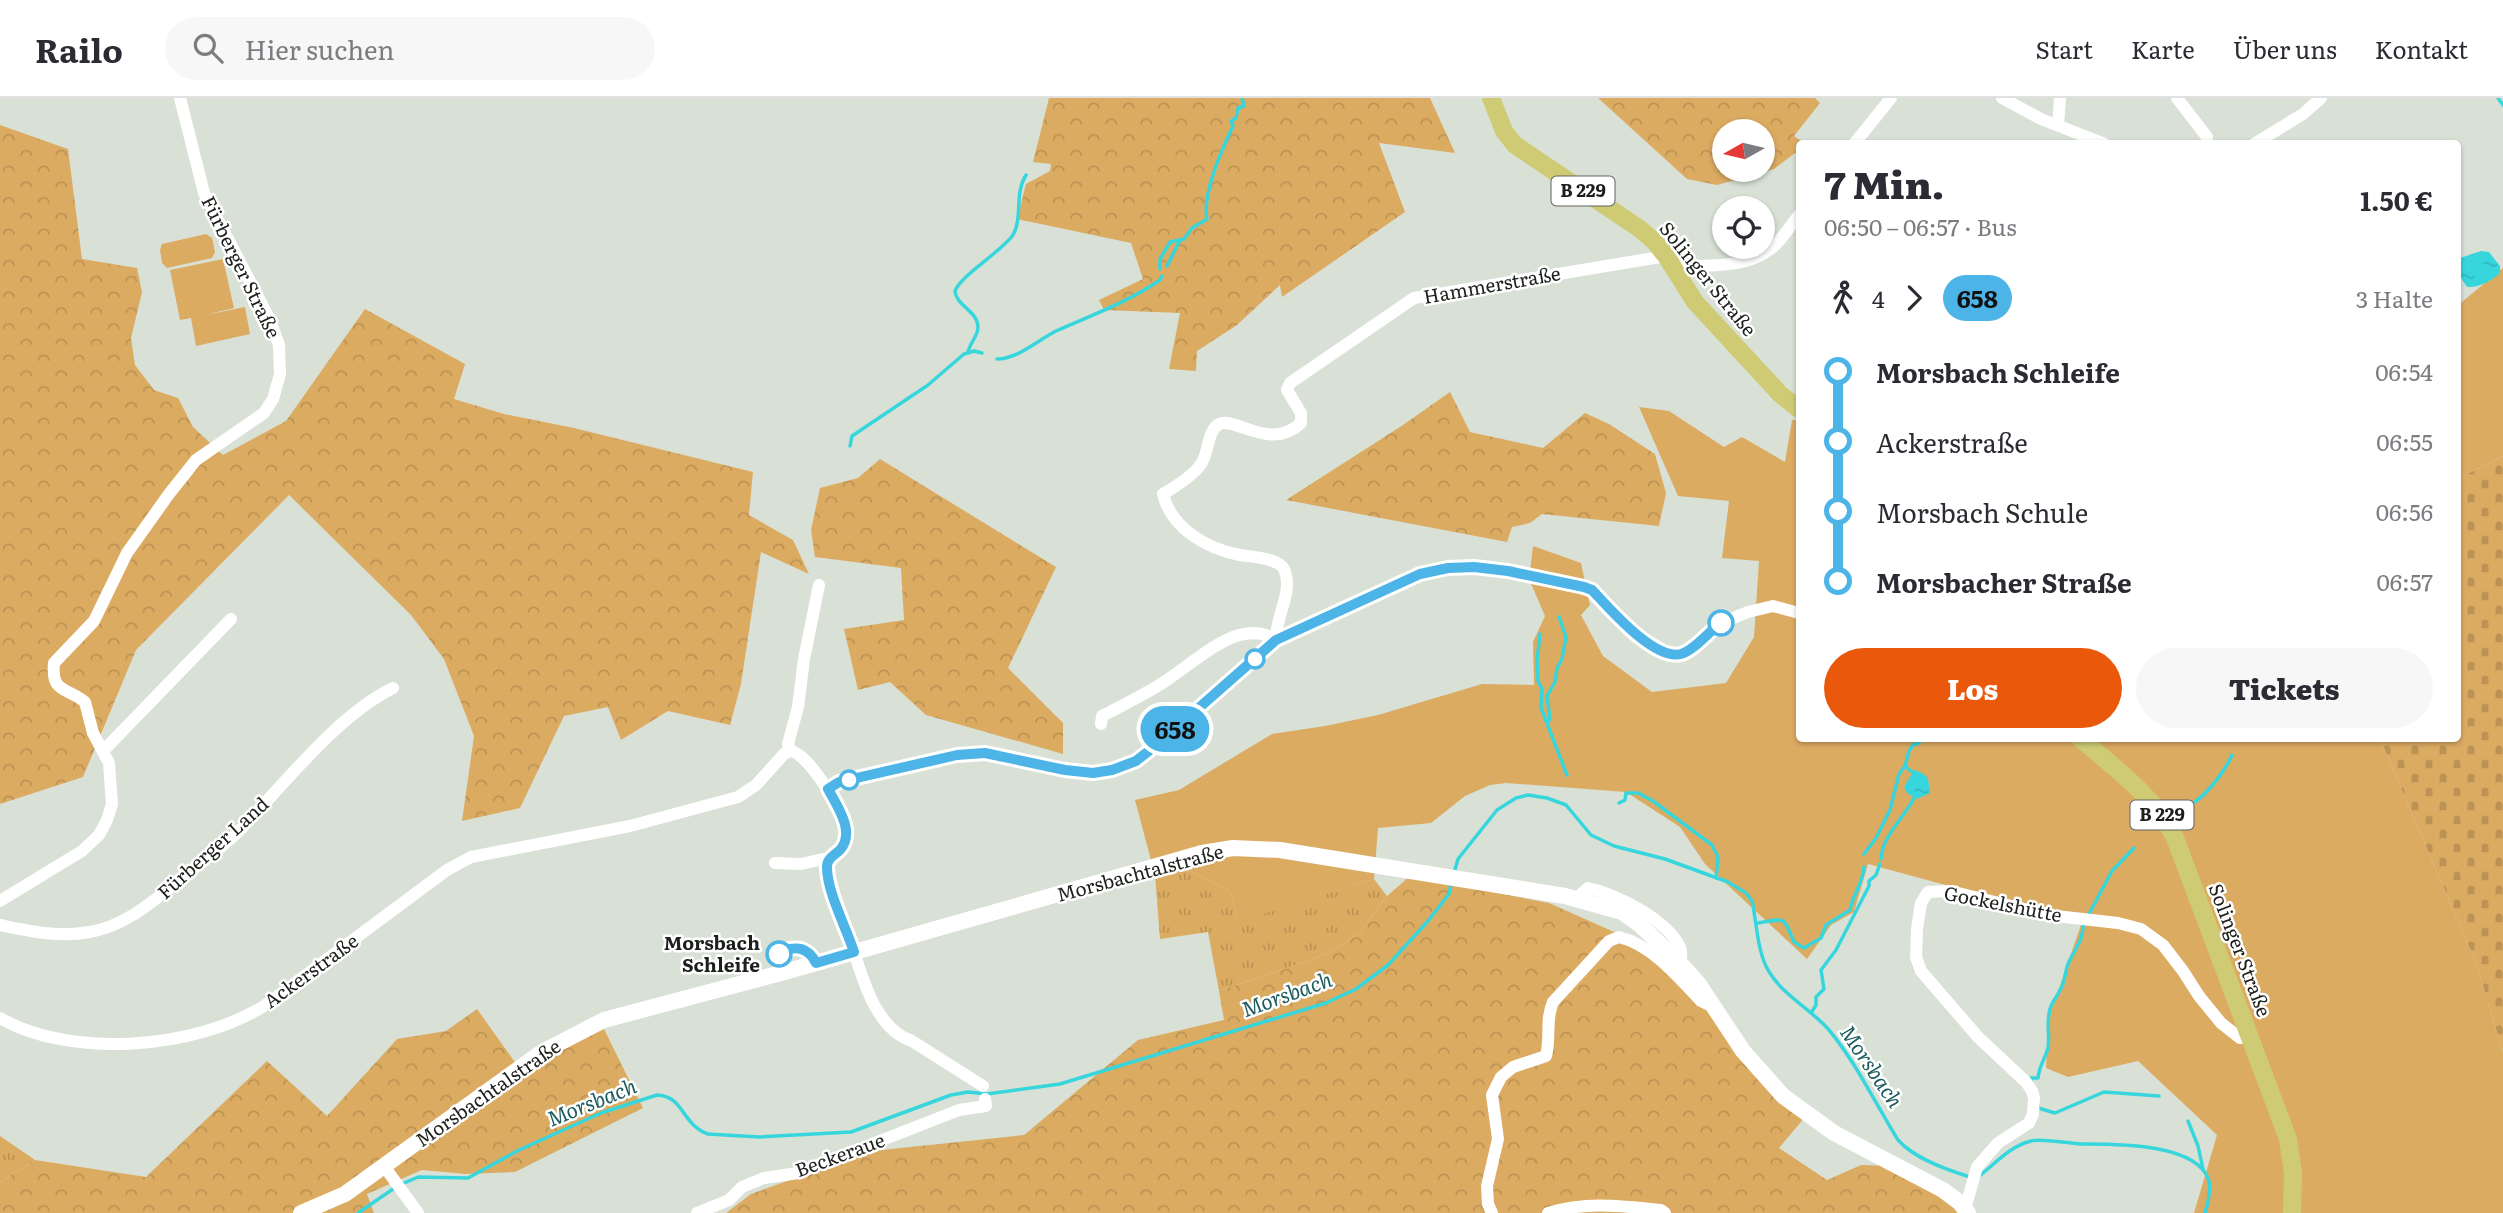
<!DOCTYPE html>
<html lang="de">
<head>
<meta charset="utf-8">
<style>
  :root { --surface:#fff; --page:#f7f7f7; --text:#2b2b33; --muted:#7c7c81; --line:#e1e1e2; --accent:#ea580c }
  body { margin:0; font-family:Literata,serif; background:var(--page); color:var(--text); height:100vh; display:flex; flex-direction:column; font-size:26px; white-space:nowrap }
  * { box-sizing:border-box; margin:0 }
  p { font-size:23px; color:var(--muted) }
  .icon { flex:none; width:38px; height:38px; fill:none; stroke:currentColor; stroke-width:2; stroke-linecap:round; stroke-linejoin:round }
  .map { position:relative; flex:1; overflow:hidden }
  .sheet { position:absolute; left:1796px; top:42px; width:665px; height:602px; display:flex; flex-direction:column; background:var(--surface); border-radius:7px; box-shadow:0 2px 5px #0004 }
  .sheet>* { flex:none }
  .badge { padding:0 14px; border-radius:23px; font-size:24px; line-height:46px }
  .needle { width:46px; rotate:262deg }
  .tools { position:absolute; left:1712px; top:21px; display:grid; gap:14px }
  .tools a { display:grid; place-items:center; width:63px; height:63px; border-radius:50%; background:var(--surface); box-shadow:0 2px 5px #0004; font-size:35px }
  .map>.badge { position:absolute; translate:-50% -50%; box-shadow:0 0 0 4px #fff }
  .legs { display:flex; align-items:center; gap:10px; height:77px; padding:0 28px; font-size:23px }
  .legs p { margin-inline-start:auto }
  .headline { display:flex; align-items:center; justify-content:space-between; height:119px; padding:0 28px }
  h1 { font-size:38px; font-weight:800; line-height:52px }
  .cta { display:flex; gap:14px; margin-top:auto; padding:14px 28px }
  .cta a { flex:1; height:80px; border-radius:42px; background:var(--accent); color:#fff; font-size:28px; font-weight:800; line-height:80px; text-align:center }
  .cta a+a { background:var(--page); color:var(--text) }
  ul { padding:0 28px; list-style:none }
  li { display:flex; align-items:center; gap:24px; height:70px; font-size:26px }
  li i { display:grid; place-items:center; width:10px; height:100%; margin:0 9px; background:currentColor }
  li i::after { content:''; width:18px; height:18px; margin:-9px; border:5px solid; border-radius:50%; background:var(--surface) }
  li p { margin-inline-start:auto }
  li:first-child i { background:linear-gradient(#0000 50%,currentColor 0) }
  li:last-child i { background:linear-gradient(currentColor 50%,#0000 0) }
  header { display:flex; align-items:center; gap:42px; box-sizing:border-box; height:98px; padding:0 35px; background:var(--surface); border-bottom:2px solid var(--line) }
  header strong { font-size:33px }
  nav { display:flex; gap:38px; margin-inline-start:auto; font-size:24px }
  .search { width:490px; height:63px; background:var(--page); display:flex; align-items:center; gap:18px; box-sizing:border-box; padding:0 24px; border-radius:38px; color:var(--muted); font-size:26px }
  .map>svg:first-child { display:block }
  .grass { fill:url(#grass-tufts) }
  .forest { fill:url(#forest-crowns); fill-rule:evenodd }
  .cemetery { fill:url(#cemetery-stones) }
  .green { fill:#dcab62 }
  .water { fill:url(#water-ripples) }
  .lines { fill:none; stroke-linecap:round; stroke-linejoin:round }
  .stream { stroke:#37d6dd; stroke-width:3.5 }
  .minor { stroke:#fff; stroke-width:12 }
  .secondary { stroke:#fff; stroke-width:16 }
  .primary { stroke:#cfcb74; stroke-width:18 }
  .line-1-casing { stroke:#fff; stroke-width:16 }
  .line-1 { stroke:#4cb4e7; stroke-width:10 }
  .stop-1-dot { fill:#fff; stroke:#4cb4e7; stroke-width:3.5 }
  .labels { text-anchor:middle; stroke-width:5; stroke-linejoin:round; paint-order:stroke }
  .shield { fill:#fff; stroke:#60625f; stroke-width:2 }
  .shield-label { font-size:18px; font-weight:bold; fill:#1c1f1b }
  .street-label { font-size:19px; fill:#1c1f1b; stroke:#fff }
  .stop-label { font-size:19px; font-weight:bold; fill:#1c1f1b; stroke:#fff; text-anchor:end }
  .water-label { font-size:21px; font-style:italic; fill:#1e5c5f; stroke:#fff }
</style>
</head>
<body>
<header>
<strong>Railo</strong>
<div class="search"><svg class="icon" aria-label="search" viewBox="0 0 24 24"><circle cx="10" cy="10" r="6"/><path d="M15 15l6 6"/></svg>Hier suchen</div>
<nav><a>Start</a><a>Karte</a><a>Über uns</a><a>Kontakt</a></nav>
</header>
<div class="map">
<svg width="2503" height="1115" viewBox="0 0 2503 1115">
  <defs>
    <pattern id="grass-tufts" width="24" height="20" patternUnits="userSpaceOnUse" patternTransform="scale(1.75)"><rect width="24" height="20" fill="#dcab62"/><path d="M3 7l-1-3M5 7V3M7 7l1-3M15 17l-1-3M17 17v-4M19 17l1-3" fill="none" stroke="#bc9354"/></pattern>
    <pattern id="forest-crowns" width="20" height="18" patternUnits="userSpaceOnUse" patternTransform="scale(1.75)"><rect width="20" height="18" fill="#dcab62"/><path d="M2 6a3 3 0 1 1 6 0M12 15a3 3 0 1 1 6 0" fill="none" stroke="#bc9354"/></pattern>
    <pattern id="cemetery-stones" width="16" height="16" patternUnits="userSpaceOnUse" patternTransform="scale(1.75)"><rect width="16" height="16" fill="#dcab62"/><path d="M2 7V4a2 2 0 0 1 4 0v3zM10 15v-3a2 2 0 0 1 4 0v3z" fill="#bc9354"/></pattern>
    <pattern id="water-ripples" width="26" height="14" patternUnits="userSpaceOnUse" patternTransform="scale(1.75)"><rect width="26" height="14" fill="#37d6dd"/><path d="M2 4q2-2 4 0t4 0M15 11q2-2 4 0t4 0" fill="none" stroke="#30b7bd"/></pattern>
  </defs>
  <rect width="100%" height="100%" fill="#d9e1d6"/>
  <g class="grass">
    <path d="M1189,773L1231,794L1237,823L1374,781L1387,798L1360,834L1332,854L1219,893L1208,834L1160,841L1155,777Z"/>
    <path d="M0,1038L35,1062L0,1084Z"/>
  </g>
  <g class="forest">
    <path d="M1049,0H1430L1455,55L1379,45L1405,114L1282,199L1280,187L1237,227L1197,253L1196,273L1169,271L1180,215L1104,212L1099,202L1143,181L1131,145L1017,121L1026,86L1050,73L1051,66L1033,64Z"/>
    <path d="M1598,0H1815L1820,5L1794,38L1804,45L1799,46V56L1795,55L1774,71L1717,87L1687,81ZM1762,33V72H1724V33Z"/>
    <path d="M0,27L68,51L82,161L137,170L142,194L131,240L135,267L154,292L178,300L193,329L223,357L286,323L365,211L465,266L454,301L504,316L574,330L753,374L749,417L793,442L809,476L761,454L741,586L730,627L668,613L621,642L608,609L564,618L520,710L462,723L474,638L444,561L411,517L289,397L136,552L83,679L0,706Z"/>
    <path d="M1450,294L1470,334L1543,350L1585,315L1609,326L1655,356L1666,395L1659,428L1542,416L1530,425L1512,429L1507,444L1286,402L1403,327Z"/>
    <path d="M880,361L1056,469L1008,570L1063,625V656L926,617L890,584L858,592L844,531L904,522L901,470L815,459L811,432L820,390L858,380Z"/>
    <path d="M1410,778L1549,805L1648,849L1721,918L1805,1019L1779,1050L1827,1082L1861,1067L1890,1068L1956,1108L1962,1115H726L751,1096L872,1053L1024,1037L1138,942L1224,922L1219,893L1332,854L1360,834L1387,798Z"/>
    <path d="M477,911L522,974L545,956L603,929L643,1010L515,1074L466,1076L422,1072L367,1096L374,1115H0V1084L35,1062L146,1079L267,963L327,1018L397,941L446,933Z"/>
  </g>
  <path class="cemetery" d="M2503,358V954L2476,865L2380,641L2457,640V381Z"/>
  <g class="green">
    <path d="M206,136L212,140L215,154L212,160L167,170L162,165L160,152L162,146Z"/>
    <path d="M223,161L234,210L205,217L245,209L250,236L196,248L191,220L180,222L170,172Z"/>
    <path d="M2503,170V358L2457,381V208Z"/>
    <path d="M1639,309L1669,313L1724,349L1742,339L1785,364L1792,322H1799V640L2380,641L2476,865L2503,954V1115H2194L2217,1037L2138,963L2068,979L2046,970L2048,922L2082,824L1868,766L1854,814L1831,827L1807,861L1705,766L1680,729L1626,694L1506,685L1490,687L1465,698L1431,725L1378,730L1374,781L1237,824L1231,794L1189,773L1155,777L1135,702L1179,692L1272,636L1325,628L1378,617L1482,586L1534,587L1533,544L1545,518L1529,481L1533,448L1581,465L1590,507L1581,517L1603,558L1652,594L1726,585L1754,539L1759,463L1722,460L1729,403L1678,398Z"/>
  </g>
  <g class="water">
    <path d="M2481,153L2489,154L2500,168V175C2492,183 2478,190 2467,189L2457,174V161Z"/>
    <path d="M1914,672L1922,675L1928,680L1930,695L1917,701L1907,695L1904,689Z"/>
  </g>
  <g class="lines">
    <g class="stream">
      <path d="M2498,0L2503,7"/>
      <path d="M1167,168L1180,142"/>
      <path d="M1160,171V161L1170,144L1184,141L1192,130L1207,121C1202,96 1222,51 1233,28L1231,23L1236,20L1238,10L1244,8L1242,0"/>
      <path d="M968,255C969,245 978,239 978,229C978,213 956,208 955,193C961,177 1001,154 1013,137C1023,119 1014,96 1026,77"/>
      <path d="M997,261C1018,261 1038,242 1056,233C1092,217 1128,204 1160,182L1162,178"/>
      <path d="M850,348L852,338L928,287L964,256L974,253L982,255"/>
      <path d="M1540,536L1537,563L1538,583L1542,591L1541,610L1567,677"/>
      <path d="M1547,625L1550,621L1547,598L1555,584L1557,570L1562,561L1566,539L1559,519"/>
      <path d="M1905,668L1912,674"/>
      <path d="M1619,705L1625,702L1626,695H1638L1653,703L1712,747L1718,759L1716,780"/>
      <path d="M2175,713C2182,709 2190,708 2196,703C2209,694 2226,671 2232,657"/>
      <path d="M1864,756L1876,740L1890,712L1899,676L1905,668L1909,653L1913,647L1919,645L1920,640"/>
      <path d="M1881,761C1882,738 1904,720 1914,700"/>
      <path d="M1454,775L1458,761L1497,712L1516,700L1528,697L1547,700L1566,707L1591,737L1614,748L1665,761L1728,784L1746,795L1752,803C1757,825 1757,853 1768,872C1782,897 1811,911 1829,932C1857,966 1875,1005 1898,1042C1915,1061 1947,1072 1970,1079"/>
      <path d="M2089,816L2112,773L2134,750"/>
      <path d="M1758,825C1787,820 1783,818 1794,844L1804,850L1821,840L1826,827L1850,812C1853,796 1863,785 1864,769"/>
      <path d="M1811,915L1816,907V899L1824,891L1821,872L1836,852L1869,788V783L1876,777L1880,766"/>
      <path d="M2031,983L2030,980H2038C2039,968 2045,961 2048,950C2050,937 2046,924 2050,911C2052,904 2057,899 2060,892C2065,885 2065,874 2068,866C2074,852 2084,842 2083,826"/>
      <path d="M2038,1006V1010L2055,1015L2104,994L2159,998"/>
      <path d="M2188,1023L2198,1048L2203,1071"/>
      <path d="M1978,1079C1995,1066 2010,1048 2031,1043C2039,1040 2069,1045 2080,1046C2111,1046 2198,1044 2209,1083C2211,1094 2208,1105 2205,1115"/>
      <path d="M402,1086L418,1079L468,1080L519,1052L601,1015L657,997C684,998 681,1026 708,1036L759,1039L851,1034L951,997L968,994L987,996L1060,986L1326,905L1356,891L1388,867L1428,823L1449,796L1451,786"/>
      <path d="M358,1115L396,1089"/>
    </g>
    <g class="minor">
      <path d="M2002,0L2041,21L2105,46"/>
      <path d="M2177,0L2207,39"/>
      <path d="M2058,27L2060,0"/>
      <path d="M1854,46L1891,0"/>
      <path d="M2254,46L2303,16L2321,0"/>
      <path d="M1672,168C1705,167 1748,172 1774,148C1784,139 1791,127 1799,117"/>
      <path d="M1101,626L1102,618C1123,607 1144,597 1164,584C1186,570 1219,540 1244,536C1255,534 1267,536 1276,542C1275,521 1291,498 1286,477C1285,472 1282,467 1277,465C1267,459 1251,459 1240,457C1207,451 1171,430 1163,396C1175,389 1193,378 1201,366C1209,355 1207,333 1219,326C1235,318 1270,354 1301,325V315L1287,292L1290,285L1414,200L1666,158"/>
      <path d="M103,653L231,521"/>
      <path d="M790,653C808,654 848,719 847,737C845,750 834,755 828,764V772C833,794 840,814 848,835C860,870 872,930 912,943L983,988"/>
      <path d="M790,653L788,646L798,609L804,561L819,487"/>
      <path d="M828,691L839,684L957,657L985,655L1065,672L1093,675L1120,670L1136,663L1159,645L1276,542L1420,476L1448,470L1474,469L1508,473L1592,492L1633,534L1668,555L1680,556L1687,552L1721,525L1748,514L1773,508L1799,515"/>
      <path d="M775,765L801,766L832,759"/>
      <path d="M1580,802L1582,795L1588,790C1616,796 1666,821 1680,849C1682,854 1681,860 1680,865"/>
      <path d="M0,803L82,753L99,737L107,722L112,706L109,665L93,635L85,604C67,589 51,596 54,565L94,523L127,455L169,396L196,362L264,315L273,301L280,276L279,247L270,222L204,95L180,0"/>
      <path d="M0,827C29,833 60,840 90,834C124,828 150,806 176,785C197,768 219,752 238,734C283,688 336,618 393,590"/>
      <path d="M0,920C71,961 195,951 264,908L447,772L471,759L630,728L738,699L756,687L784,656L790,653"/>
      <path d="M384,1068L418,1115"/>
      <path d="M1965,1111L1977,1069L1998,1045L2029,1025L2033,1016L2034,1000L2032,993L2026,984L1978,939L1921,873L1916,859L1917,831L1921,805L1928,794L1950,793L2047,817L2118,825L2141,831L2163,847L2183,873L2199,898L2221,925L2240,940H2251"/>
      <path d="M697,1115L729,1102L742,1089L764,1080L798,1075L959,1012L986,1008L985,1001"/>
      <path d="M1492,1115L1488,1106L1487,1088L1498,1041L1492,997L1501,979L1513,969L1546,958C1551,939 1545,922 1553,904L1609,843L1619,839C1652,847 1678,879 1701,903L1711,908"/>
      <path d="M1548,1115C1586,1103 1622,1108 1661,1112L1665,1115"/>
    </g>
    <path class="secondary" d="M301,1115L345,1096L542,954L604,922L781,875L1202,755L1233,750L1280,752L1565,798L1622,814L1639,826L1680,865L1698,885L1743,953L1783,998L1834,1035L1943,1092L1959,1104L1968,1115"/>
    <g class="primary">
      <path d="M1491,0L1504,33L1515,47L1640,131L1654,143L1666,158L1695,204L1780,296L1799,311"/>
      <path d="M2080,640C2115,671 2154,697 2175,740L2288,1041L2293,1075L2292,1115"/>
    </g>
  </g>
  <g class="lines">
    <defs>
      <path id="line-1" d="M779,856L781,853C797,848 808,849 816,865L854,854C846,829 827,794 827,769C827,760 835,757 840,752C856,734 837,708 828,691L839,684L957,657L985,655L1065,672L1093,675L1112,672L1136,663L1159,645L1276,542L1420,476L1448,470L1474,469L1508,473L1584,489L1592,492C1609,510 1654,563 1681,556C1695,552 1709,533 1721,525"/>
    </defs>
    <use href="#line-1" class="line-1-casing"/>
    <use href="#line-1" class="line-1"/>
  </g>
  <g class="stop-1-dot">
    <circle cx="1721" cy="525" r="12"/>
    <circle cx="1255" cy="561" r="9"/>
    <circle cx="849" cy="682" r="9"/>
    <circle cx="779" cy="856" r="12"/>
  </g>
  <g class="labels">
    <g class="shield">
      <rect x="1551.5" y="78.5" width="63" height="29" rx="5"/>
      <rect x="2130.5" y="702.5" width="63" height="29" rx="5"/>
    </g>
    <g class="shield-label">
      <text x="1583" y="99">B 229</text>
      <text x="2162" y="723">B 229</text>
    </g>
    <g class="street-label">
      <text transform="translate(241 169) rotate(64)" y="7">Fürberger Straße</text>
      <text transform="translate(1708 181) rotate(51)" y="7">Solinger Straße</text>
      <text transform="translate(1492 187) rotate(-10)" y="7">Hammerstraße</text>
      <text transform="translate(213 750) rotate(-42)" y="7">Fürberger Land</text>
      <text transform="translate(1140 775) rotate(-15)" y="7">Morsbachtalstraße</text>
      <text transform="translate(2003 806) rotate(11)" y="7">Gockelshütte</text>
      <text transform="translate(2240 852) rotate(69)" y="7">Solinger Straße</text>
      <text transform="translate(311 873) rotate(-36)" y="7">Ackerstraße</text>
      <text transform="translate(488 995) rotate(-35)" y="7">Morsbachtalstraße</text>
      <text transform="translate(840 1057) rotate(-20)" y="7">Beckeraue</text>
    </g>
    <g class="stop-label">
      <text x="760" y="852">Morsbach<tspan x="760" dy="22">Schleife</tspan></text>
    </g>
    <g class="water-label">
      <text transform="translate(1287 897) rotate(-20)" y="7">Morsbach</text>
      <text transform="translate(1871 969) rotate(56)" y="7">Morsbach</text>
      <text transform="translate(592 1005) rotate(-22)" y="7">Morsbach</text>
    </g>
  </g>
</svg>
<div class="tools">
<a><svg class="needle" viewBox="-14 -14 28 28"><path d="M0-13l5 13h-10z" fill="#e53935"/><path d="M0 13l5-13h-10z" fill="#7c7c81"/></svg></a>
<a><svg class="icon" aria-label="locate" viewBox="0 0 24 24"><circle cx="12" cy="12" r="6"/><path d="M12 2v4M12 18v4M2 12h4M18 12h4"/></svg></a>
</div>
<b class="badge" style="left:1175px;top:631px;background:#4cb4e7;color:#111">658</b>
<section class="sheet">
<div class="headline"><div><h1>7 Min.</h1><p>06:50 – 06:57 · Bus</p></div><b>1.50 €</b></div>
<div class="legs"><svg class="icon" aria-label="walk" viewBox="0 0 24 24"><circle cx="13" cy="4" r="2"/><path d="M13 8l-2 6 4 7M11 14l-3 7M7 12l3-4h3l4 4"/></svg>4<svg class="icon" aria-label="forward" viewBox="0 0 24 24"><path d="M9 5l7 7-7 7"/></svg><b class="badge" style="background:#4cb4e7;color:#111">658</b><p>3 Halte</p></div>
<ul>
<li><i style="color:#4cb4e7"></i><b>Morsbach Schleife</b><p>06:54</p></li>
<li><i style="color:#4cb4e7"></i><span>Ackerstraße</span><p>06:55</p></li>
<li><i style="color:#4cb4e7"></i><span>Morsbach Schule</span><p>06:56</p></li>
<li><i style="color:#4cb4e7"></i><b>Morsbacher Straße</b><p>06:57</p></li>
</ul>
<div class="cta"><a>Los</a><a>Tickets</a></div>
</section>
</div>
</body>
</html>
